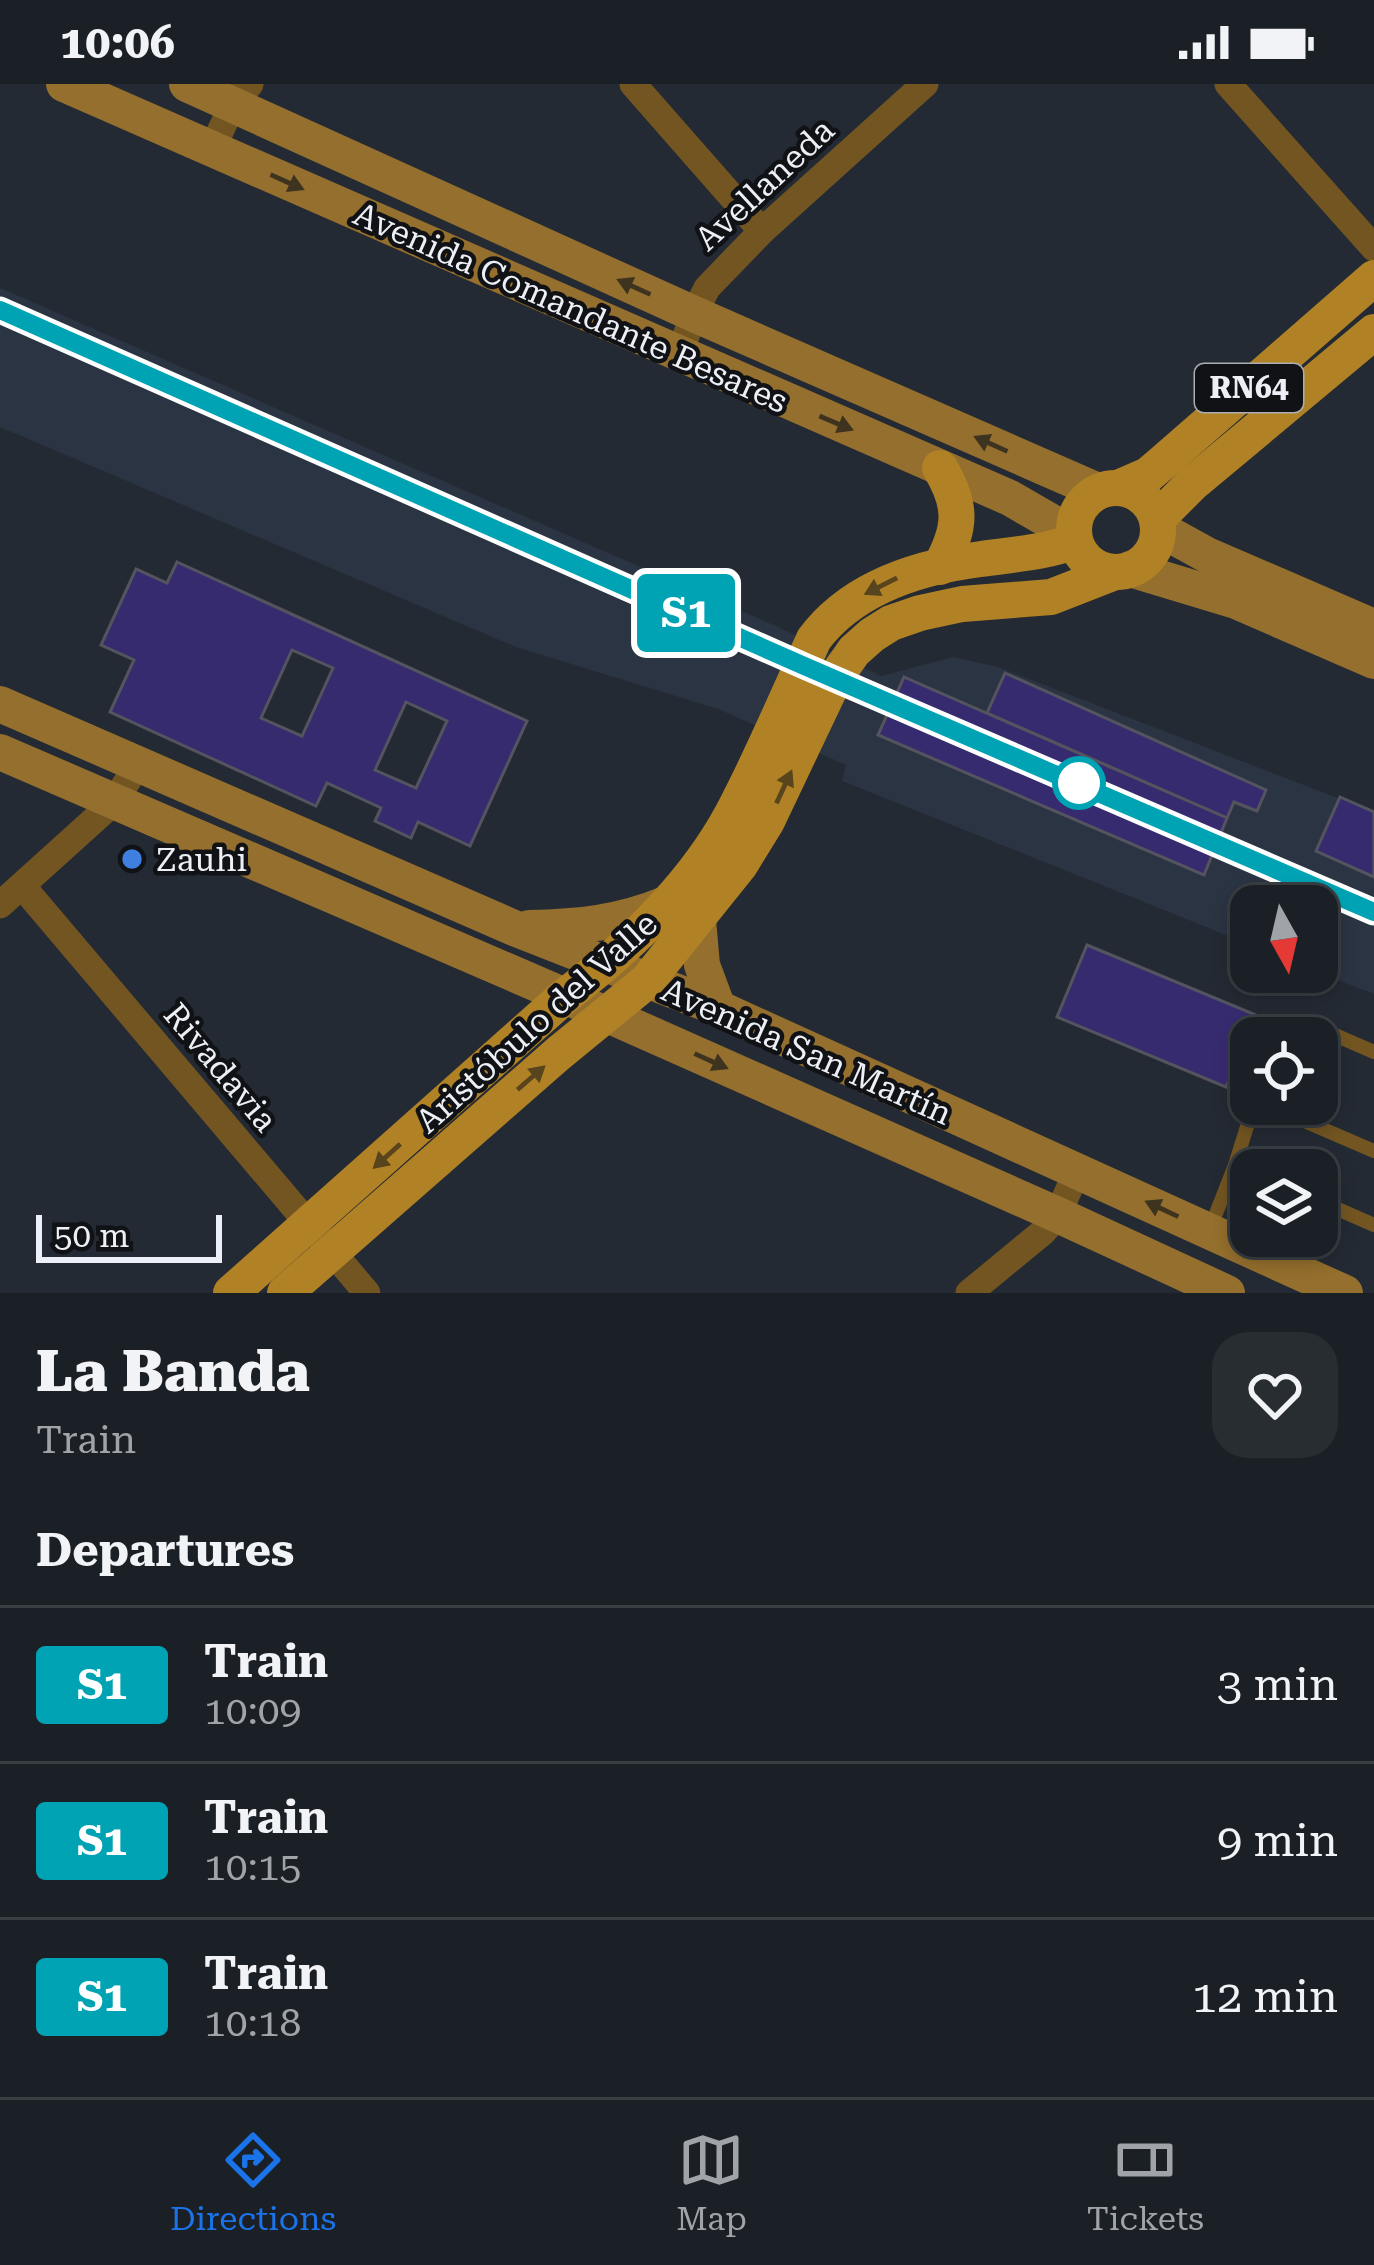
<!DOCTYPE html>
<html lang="en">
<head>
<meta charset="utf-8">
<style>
  :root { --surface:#1b2026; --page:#282d32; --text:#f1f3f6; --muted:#a0a3a7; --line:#393e43; --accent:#1a73e8 }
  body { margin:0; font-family:"Roboto Serif",serif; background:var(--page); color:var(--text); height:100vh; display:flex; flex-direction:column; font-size:45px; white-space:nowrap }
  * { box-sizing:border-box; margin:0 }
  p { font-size:39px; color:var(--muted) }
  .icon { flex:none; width:66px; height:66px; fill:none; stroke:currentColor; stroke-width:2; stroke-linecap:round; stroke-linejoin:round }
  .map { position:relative; height:1209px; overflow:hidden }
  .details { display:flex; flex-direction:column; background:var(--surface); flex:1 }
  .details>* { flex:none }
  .badge { padding:0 24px; border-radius:9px; font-size:42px; line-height:78px }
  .needle { width:78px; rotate:172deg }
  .fabs { position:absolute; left:1230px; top:801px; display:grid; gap:24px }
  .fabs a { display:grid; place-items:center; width:108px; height:108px; border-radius:24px; background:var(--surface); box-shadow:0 6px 18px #0003,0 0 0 3px var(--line); font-size:60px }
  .scale { position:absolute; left:36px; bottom:30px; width:186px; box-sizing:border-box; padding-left:12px; border:6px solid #ecf0f6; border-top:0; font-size:33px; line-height:42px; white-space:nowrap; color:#ecf0f6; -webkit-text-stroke:9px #101216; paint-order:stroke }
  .map>.badge { position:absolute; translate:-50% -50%; box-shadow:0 0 0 6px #fff }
  h2 { padding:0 36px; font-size:45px; line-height:108px }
  .round { display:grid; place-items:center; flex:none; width:126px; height:126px; border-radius:36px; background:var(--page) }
  .headline { display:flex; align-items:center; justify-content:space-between; height:204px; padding:0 36px }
  h1 { font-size:57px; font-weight:800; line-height:90px }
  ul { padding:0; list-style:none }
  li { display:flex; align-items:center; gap:36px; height:156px; padding:0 36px; border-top:3px solid var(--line) }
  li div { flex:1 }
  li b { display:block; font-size:45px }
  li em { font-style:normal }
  li .badge { min-width:132px; font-weight:700; text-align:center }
  .status { display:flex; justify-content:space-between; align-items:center; height:84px; padding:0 60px; background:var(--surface); direction:ltr }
  .status svg { height:33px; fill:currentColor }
  .tabs { display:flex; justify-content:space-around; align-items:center; height:168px; border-top:3px solid var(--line); background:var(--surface); font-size:33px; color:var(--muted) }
  .tabs a { display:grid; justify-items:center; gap:6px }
  .tabs .selected { color:var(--accent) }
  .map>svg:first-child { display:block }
  .built { fill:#2b3442 }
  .building { fill:#372b70; stroke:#54545f; stroke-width:3; fill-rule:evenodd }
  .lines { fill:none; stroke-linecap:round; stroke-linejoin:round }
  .lane { stroke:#725521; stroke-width:14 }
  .street { stroke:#725521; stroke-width:27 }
  .secondary { stroke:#946f2d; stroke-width:36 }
  .primary { stroke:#b18225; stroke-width:36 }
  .rail-casing { stroke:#858a91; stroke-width:12 }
  .rail { stroke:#101216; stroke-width:8; stroke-dasharray:22; stroke-linecap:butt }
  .oneway { fill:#3e331e }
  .oneway2 { fill:#58441d }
  .line-casing { stroke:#fff; stroke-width:27 }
  .line { stroke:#00a3b4; stroke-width:18 }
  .stop-dot { fill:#fff; stroke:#00a3b4; stroke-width:6 }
  .shop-dot { fill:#3f7fe0; stroke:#101216; stroke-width:4.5 }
  .labels { text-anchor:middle; stroke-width:9; stroke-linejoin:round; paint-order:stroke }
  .shield { fill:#101216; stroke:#aaadb3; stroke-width:3 }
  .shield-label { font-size:30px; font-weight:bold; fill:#ecf0f6 }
  .street-label { font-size:33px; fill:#ecf0f6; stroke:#101216 }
  .poi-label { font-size:33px; fill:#ecf0f6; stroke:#101216; text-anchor:start }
</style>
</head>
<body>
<div class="status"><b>10:06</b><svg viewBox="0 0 49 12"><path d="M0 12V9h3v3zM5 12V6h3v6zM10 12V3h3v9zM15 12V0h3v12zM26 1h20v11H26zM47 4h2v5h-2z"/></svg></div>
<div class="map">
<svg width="1374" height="1209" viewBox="0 0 1374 1209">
  <rect width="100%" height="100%" fill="#242a33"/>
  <path class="built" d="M0,204L776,542L881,592L953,573L998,583L1374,728V910L1317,888V822H1251V861L842,697L846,681L718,625L516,563L0,343Z"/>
  <g class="building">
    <path d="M177,478L527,637L470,762L418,738L411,754L375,737L381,724L327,699L316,722L110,628L134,576L101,561L136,485L167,499ZM292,566L333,584L302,652L261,634ZM406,618L447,637L416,704L375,686Z"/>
    <path d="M1005,589L1266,706L1257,727L1234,718L1227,734L987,629Z"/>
    <path d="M904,593L1227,734L1204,791L878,651Z"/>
    <path d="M1340,713L1374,728V793L1316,767Z"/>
    <path d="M1087,861L1256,931L1226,1003L1057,933Z"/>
  </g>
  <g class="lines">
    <g class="lane">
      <path d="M1278,954L1288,938H1305L1374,968"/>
      <path d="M1265,1020L1374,1067"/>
      <path d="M1317,1116L1374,1141"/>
      <path d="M1210,1145L1235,1081L1254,1020"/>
    </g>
    <g class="street">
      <path d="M633,0L762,147"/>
      <path d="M1228,0L1374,164"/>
      <path d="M212,65L233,20L250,0"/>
      <path d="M679,271L694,230L707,204L762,147L925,0"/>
      <path d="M23,803L367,1209"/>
      <path d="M0,821L114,718L137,682"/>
      <path d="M969,1209L1043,1148L1058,1131L1077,1086"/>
    </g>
    <g class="secondary">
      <path d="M64,0L1010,414L1074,451"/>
      <path d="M187,0L694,230L1098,407"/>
      <path d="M1158,444L1207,471L1374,543"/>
      <path d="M1130,485L1236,517L1374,577"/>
      <path d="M0,620L514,844L718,924L1345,1209"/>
      <path d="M0,668L565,912L1058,1131L1227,1209"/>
      <path d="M698,836L702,881L718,924"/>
      <path d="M529,844C578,843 620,839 666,820"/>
    </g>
    <g class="primary">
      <path d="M940,384C963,422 961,445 940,483"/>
      <path d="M1118,404L1148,391L1161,380L1374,194"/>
      <circle cx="1116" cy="446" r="42"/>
      <path d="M1157,435L1192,400L1374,248"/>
      <path d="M231,1209L565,912C629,863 693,802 732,730C762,674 787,613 814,555C853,503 918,483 981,475C1014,470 1044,469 1075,457"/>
      <path d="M285,1209L559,969L647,897L740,781L767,737L835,594L854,567L872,551L891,539L920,529L962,520L1051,513L1115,488"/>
    </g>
    <defs>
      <g id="rail">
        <path d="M0,226L802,581L889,616"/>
        <path d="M1214,757L1374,828"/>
      </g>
    </defs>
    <use href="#rail" class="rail-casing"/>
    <use href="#rail" class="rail"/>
  </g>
  <defs><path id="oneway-solid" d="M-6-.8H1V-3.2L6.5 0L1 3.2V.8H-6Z" transform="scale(3)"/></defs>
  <g class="oneway">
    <use href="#oneway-solid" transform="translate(287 98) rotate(24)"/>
    <use href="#oneway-solid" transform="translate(634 203) rotate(-156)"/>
    <use href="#oneway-solid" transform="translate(836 339) rotate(23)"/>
    <use href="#oneway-solid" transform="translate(991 360) rotate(-156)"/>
    <use href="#oneway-solid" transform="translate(711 977) rotate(24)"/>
    <use href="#oneway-solid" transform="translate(1162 1125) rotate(-155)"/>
  </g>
  <g class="oneway2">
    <use href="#oneway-solid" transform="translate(881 502) rotate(153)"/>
    <use href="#oneway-solid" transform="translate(784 703) rotate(-65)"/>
    <use href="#oneway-solid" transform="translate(531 994) rotate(-41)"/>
    <use href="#oneway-solid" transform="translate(387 1072) rotate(138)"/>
  </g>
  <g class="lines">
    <defs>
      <path id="line" d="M0,226L802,581L1374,828"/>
    </defs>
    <use href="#line" class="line-casing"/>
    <use href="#line" class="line"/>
  </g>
  <circle class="stop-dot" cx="1079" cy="699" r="24"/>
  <circle class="shop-dot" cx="132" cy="775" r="12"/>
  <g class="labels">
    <rect class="shield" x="1195" y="280" width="108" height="48" rx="9"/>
    <g class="shield-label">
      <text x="1249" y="314">RN64</text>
    </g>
    <g class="street-label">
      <text transform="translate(764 100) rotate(-43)" y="12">Avellaneda</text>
      <text transform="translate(571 223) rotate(24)" y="12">Avenida Comandante Besares</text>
      <text transform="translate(536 938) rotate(-42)" y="12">Aristóbulo del Valle</text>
      <text transform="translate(807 967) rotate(24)" y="12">Avenida San Martín</text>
      <text transform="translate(221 983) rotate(50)" y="12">Rivadavia</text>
    </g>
    <g class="poi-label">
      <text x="156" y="787">Zauhi</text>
    </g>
  </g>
</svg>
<div class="fabs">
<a><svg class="needle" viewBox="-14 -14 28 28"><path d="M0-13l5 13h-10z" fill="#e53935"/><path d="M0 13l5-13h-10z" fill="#a0a3a7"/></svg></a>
<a><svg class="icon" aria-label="locate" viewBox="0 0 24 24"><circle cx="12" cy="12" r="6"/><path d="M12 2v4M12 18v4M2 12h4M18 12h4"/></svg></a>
<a><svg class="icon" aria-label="layers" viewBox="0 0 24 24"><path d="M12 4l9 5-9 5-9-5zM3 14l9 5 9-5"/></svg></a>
</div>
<div class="scale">50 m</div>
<b class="badge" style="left:686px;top:529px;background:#00a3b4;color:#fff">S1</b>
</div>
<section class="details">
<div class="headline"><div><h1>La Banda</h1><p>Train</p></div><a class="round"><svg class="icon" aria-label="heart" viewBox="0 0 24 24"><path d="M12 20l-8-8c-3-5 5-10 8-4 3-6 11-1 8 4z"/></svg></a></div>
<h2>Departures</h2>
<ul>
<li><span class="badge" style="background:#00a3b4;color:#fff">S1</span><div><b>Train</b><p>10:09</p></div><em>3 min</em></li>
<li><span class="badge" style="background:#00a3b4;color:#fff">S1</span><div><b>Train</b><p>10:15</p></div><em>9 min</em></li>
<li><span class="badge" style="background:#00a3b4;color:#fff">S1</span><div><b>Train</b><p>10:18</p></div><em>12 min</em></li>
</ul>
</section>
<nav class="tabs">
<a class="selected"><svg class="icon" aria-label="directions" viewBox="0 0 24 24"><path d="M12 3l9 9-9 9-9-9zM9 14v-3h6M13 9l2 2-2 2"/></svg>Directions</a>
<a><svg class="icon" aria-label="map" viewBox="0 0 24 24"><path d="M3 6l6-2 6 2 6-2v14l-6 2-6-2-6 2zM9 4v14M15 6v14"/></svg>Map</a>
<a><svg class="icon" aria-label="tickets" viewBox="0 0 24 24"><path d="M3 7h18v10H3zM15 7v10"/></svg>Tickets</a>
</nav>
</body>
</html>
